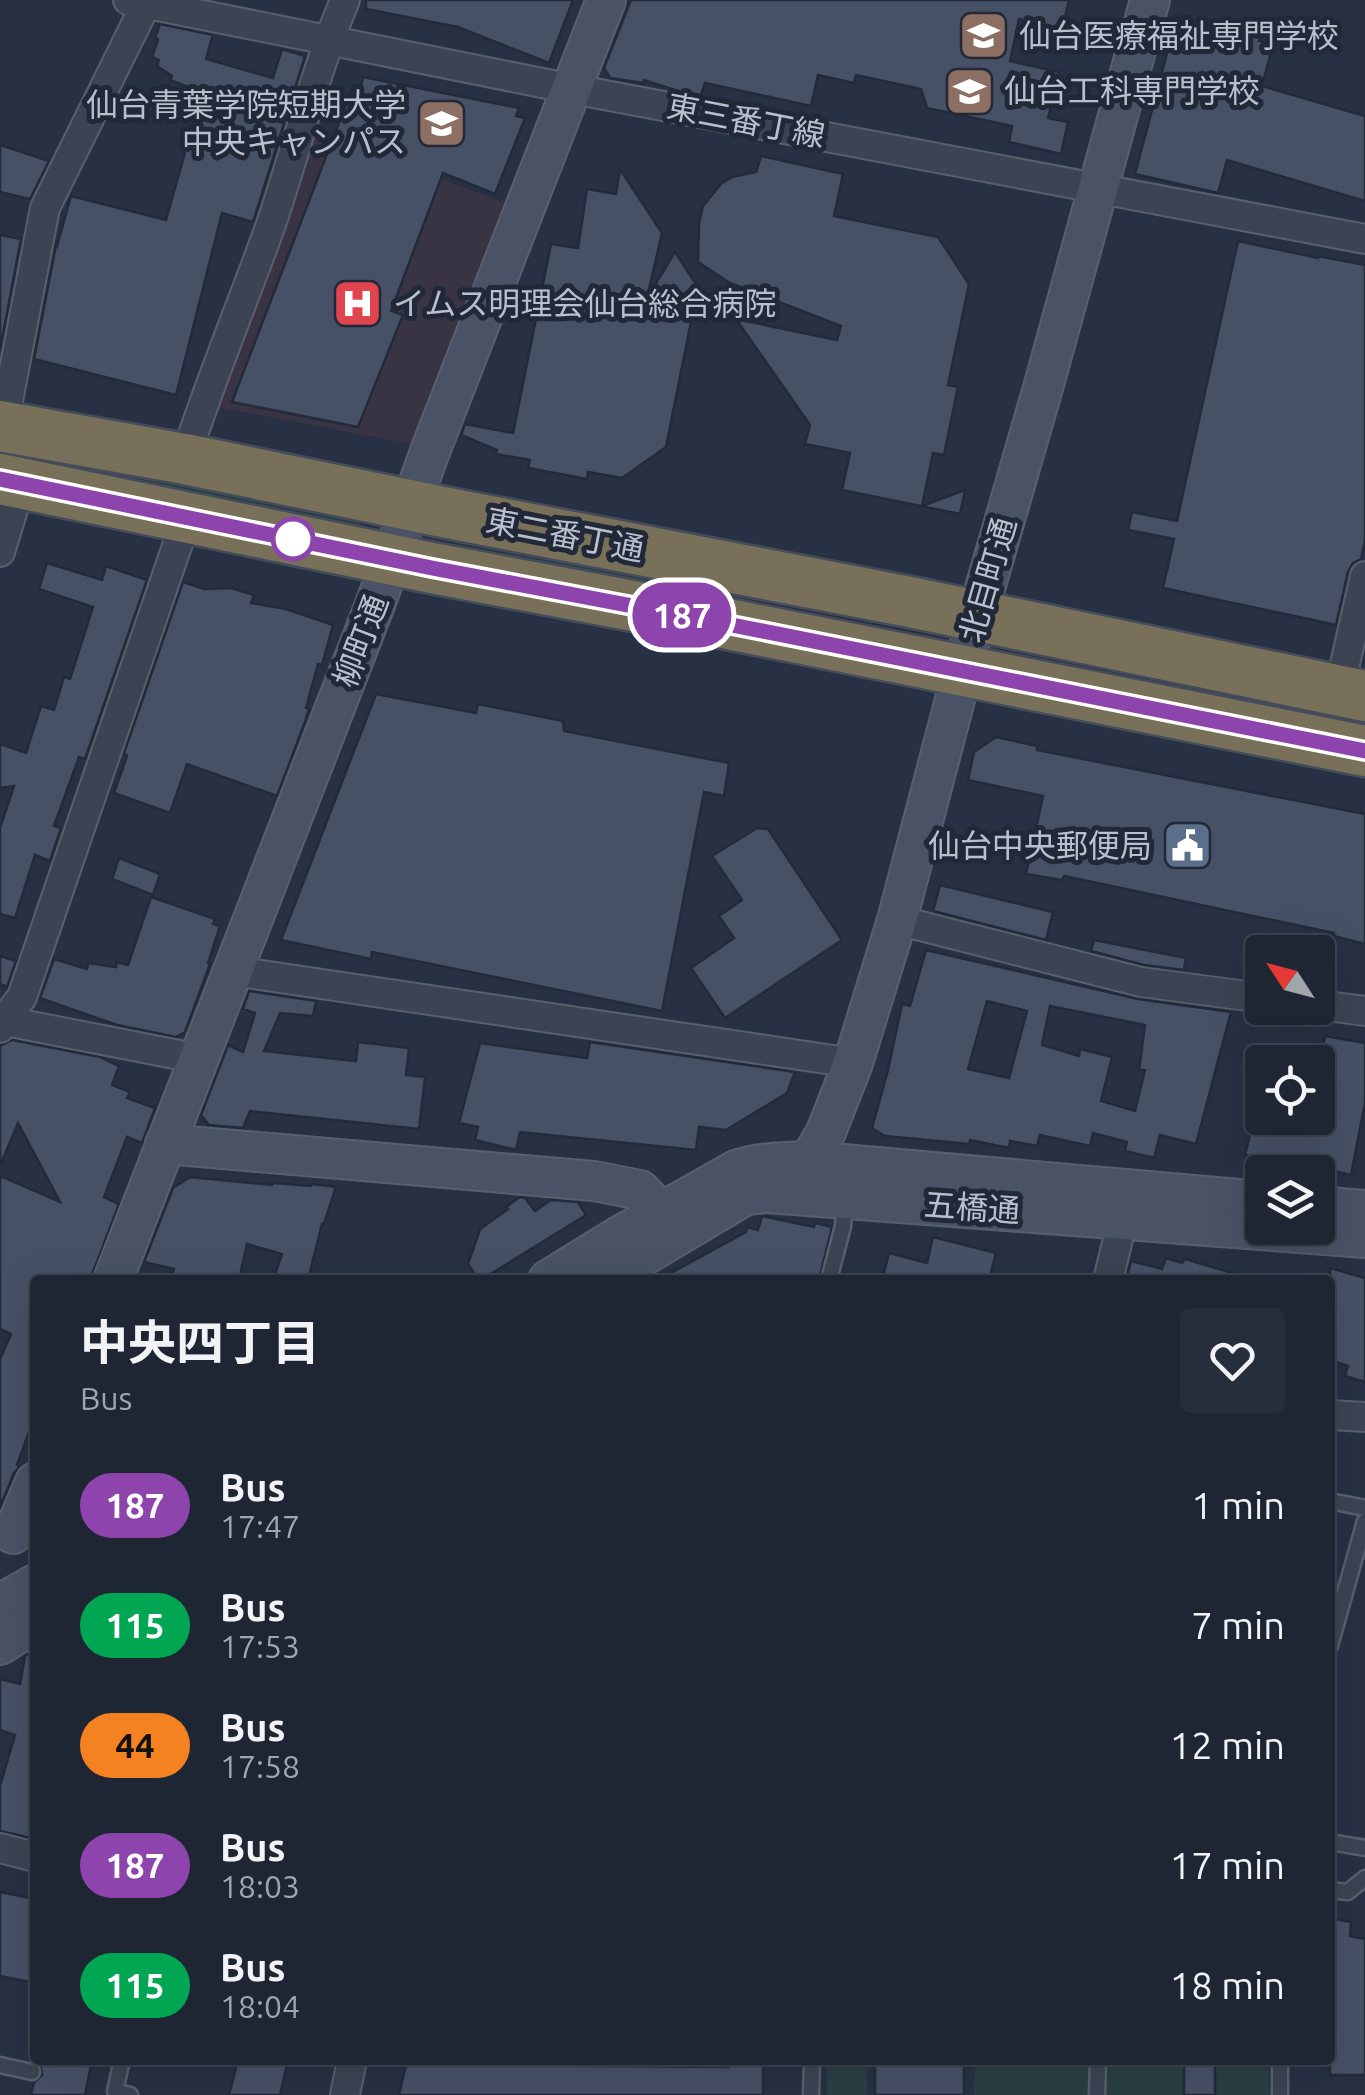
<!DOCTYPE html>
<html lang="en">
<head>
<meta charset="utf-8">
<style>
  :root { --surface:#1e2533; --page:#262d3b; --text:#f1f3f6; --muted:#a1a5ac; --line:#3c424e }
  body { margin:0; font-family:Ubuntu,"Noto Sans JP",sans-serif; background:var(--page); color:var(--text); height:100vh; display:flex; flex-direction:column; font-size:38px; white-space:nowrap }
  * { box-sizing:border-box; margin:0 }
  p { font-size:32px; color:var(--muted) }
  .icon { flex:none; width:55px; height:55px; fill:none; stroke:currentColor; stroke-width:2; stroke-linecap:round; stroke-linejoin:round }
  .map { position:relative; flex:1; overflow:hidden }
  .side { position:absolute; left:30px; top:1275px; width:1305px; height:790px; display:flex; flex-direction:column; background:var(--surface); border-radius:10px; box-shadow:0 10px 40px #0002,0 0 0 2px var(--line) }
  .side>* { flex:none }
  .badge { padding:0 20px; border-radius:32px; font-size:35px; line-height:65px }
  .needle { width:65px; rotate:306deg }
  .buttons { position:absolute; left:1245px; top:935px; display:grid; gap:20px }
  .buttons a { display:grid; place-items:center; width:90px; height:90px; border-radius:10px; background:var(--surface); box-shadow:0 10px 40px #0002,0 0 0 2px var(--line); font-size:50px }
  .map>.badge { position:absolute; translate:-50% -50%; box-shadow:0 0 0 5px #fff }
  .round { display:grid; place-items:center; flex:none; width:105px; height:105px; border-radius:10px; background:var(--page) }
  .head { display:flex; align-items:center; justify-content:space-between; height:170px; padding:0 50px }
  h1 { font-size:48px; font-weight:700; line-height:75px }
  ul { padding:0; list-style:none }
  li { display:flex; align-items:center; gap:30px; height:120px; padding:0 50px }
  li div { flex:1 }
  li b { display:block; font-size:38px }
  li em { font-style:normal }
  li .badge { min-width:110px; font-weight:700; text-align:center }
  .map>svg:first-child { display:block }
  .medical { fill:#383444 }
  .green { fill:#2a3f45 }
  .building { fill:#475166; stroke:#232b3b; stroke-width:2.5; fill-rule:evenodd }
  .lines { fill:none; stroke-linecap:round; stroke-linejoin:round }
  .lane-casing { stroke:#585f6e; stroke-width:19 }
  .street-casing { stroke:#585f6e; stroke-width:32 }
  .secondary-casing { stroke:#585f6e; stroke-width:42 }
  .highway-casing { stroke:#444c5b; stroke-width:55 }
  .lane { stroke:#3c4453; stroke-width:14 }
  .street { stroke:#3c4453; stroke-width:28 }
  .secondary { stroke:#4a5266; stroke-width:38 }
  .highway { stroke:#797059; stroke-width:50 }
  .line-casing { stroke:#fff; stroke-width:22 }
  .line { stroke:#8e44ad; stroke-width:15 }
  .stop-dot { fill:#fff; stroke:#8e44ad; stroke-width:5 }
  .labels { text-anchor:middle; stroke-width:10; stroke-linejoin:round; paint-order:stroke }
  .poi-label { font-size:32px; fill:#babfcd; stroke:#212939; text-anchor:start }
  .street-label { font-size:32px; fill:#babfcd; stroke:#212939 }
</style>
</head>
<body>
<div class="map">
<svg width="1365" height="2095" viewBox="0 0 1365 2095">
  <rect width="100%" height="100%" fill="#283144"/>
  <path class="medical" d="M314,131L505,203L411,444L213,406Z"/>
  <g class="green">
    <path d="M0,447L361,522L359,527L121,482Z"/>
    <path d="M457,538L699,584L777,609L597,575L559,564L455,543Z"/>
    <path d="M1048,654L1365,719V727L1241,703L1168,683L1048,658Z"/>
    <rect x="827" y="2060" width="40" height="35"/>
    <path d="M975,2060H1269V2095H974Z"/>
  </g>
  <g class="building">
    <path d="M366,0H573L549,63L458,27L366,9Z"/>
    <path d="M631,0H1069L1062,30L1019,19L1010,61L1059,72L1048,118L1068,122L1061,154L1009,142L1012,126L927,108L921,89L856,75L854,83L818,75L811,106L705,83L701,95L678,91L644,80L643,83L610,78L604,68Z"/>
    <path d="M1177,16L1260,38L1259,41L1273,45L1262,86L1365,116V201L1227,160L1218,193L1135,174Z"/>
    <path d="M160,24L213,35L206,59L273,78L282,49L305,56L253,222L222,213L176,395L34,359L56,245L57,246L71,196L166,220L202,92L170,80L172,76L157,66L159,60L152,57L158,39L155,38Z"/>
    <path d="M363,77L519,108L516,116L525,118L495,194L443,173L391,311L403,315L358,427L232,402L353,86L361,87Z"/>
    <path d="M0,145L49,161L30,199L0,192Z"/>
    <path d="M761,156L843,174L834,216L938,237L969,284L948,385L958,387L944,455L933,453L922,506L965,490L960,514L842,490L850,453L805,444L810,425L736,319L837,340L841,326L730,283L698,262L699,223L703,206L721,184L732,177L756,172Z"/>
    <path d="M620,169L662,233L647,298L675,252L698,287L666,447L622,478L588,472L587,479L528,468L530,460L496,454L497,450L461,435L465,424L513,433L551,244L578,248L587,189L616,194Z"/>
    <path d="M0,235L21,239L0,350Z"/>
    <path d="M1238,241L1318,258V256L1365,265V541L1361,559L1353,563L1348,572L1336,625L1163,588L1174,539L1128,530L1132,512L1177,521Z"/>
    <path d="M47,563L102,580L106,566L147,580L85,759L79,757L54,826L61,828L50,861L35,855L15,918L0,914V828L14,786L0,788V744L26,753L41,706L54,710L64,677L70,679L93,607L39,589Z"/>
    <path d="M183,582L204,589L231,588L254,595L251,603L286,609L333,625L322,665L318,664L306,708L309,709L305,722L277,796L187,764L170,813L114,793L127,756L124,753Z"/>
    <path d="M376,694L476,713L478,704L563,721L564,731L729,763L724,796L704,792L662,1011L372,952L371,959L281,940Z"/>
    <path d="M996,737L1037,746V750L1365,814V944L1334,936V933L1064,876L1062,880L1026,874L1043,796L968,780L974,752Z"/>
    <path d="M757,828L768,829L842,940L725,1018L691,968L734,938L719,916L742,900L712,856Z"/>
    <path d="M119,858L160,874L153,895L112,879Z"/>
    <path d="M940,885L1053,912L1046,940L933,911Z"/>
    <path d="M151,897L215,919L213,924L220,926L208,963L210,964L185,1032L176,1037L117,1025L40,998L54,959L87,969L88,963L116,967L117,962L128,965Z"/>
    <path d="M1094,940L1186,958L1184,970L1144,965L1091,951Z"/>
    <path d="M926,950L1138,999L1231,1012L1196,1144L1160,1135L1154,1158L1125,1151L1127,1142L1093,1133L1090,1146L1040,1135L1037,1146L1010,1141L1009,1148L970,1140L969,1144L885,1136L872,1128L888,1070L902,1004L910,1006ZM987,1001L1027,1011L1009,1078L968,1069ZM1050,1006L1145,1025L1139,1070H1145L1135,1111L1101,1101L1112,1057L1080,1049L1079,1056L1042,1045Z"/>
    <path d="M0,956L16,961L7,987L0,984Z"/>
    <path d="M249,991L316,1001L313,1016L280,1013L264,1051L356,1061L358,1042L409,1048L406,1075L425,1077L419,1129L250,1111L243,1128L209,1125L201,1115L228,1045L243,1052L255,1013L243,1009Z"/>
    <path d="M1325,1036L1365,1043V1103L1351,1175L1283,1159L1282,1164L1245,1155L1254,1118H1318V1058L1320,1059Z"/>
    <path d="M12,1040L100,1057L119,1066L112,1085L130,1092L127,1098L155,1108L142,1143L127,1137L104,1197L119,1204L90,1280H35V1415L17,1465L20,1466L14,1473L0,1507V1359L11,1334L0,1329V1176L60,1202L18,1123L0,1166V1046Z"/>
    <path d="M590,1042L795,1072L787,1093L726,1130L699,1127L696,1150L520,1132L516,1150L475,1140L478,1127L459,1123L480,1043L587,1058Z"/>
    <path d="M190,1177L272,1185L273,1183L311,1186L312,1184L336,1187L324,1224H322L308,1280H273L282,1254L247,1244L239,1280H171L174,1269L144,1262L173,1188Z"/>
    <path d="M520,1197L525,1198L535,1211L551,1200L578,1202L586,1215L481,1280L478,1275L476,1276L468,1264L480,1229L508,1209L506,1207Z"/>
    <path d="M762,1216L814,1227L815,1223L832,1227L819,1280H658L746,1232L747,1227L758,1230Z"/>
    <path d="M933,1237L996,1253L989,1280H882L889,1253L927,1263Z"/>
    <path d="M1166,1258L1182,1263L1185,1259L1239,1275L1238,1280H1126L1131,1261L1162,1269Z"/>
    <path d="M1330,1268L1365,1278V1382L1345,1376L1348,1366L1330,1360Z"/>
    <path d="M32,1652H35V1839L0,1831V1786L15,1735L0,1730V1679L20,1684L25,1656Z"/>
    <path d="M0,1892L35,1899V1983L0,1976Z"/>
    <path d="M1330,1918L1351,1922L1350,1936L1365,1939V2075H1330Z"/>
    <path d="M39,2060H92L85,2095H31L34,2082L42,2075Z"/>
    <path d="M238,2060H288L280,2095H229Z"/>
    <path d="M407,2060H468V2065L728,2067V2060H763V2095H399Z"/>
    <path d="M887,2060L964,2061V2095H875V2061Z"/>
    <rect x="1184" y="2060" width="31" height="35"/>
  </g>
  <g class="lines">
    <defs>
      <g id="lane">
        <path d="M829,1280L843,1226L845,1201"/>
        <path d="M1330,1501L1365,1508"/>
        <path d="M1330,1646L1365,1521"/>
        <path d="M1330,1842L1365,1848"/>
        <path d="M1330,1890L1348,1892L1365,1878"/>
        <path d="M122,2060L115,2091L130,2095"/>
        <path d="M0,2065L32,2072"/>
        <path d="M811,2095L812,2060"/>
        <path d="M1097,2095L1098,2060"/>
        <path d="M1280,2095V2060"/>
      </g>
      <g id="street">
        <path d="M128,0L552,85L1365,239"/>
        <path d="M3,427L45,208L148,0"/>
        <path d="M185,459C210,381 242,305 270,227C296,152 314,74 345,0"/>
        <path d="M0,552L21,483"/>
        <path d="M1339,690L1365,576"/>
        <path d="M897,920L1141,982L1262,998"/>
        <path d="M234,971L853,1063"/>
        <path d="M1318,1005L1365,1011"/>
        <path d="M0,1020L200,1059"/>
        <path d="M0,1028L3,1021L22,997L187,517"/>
        <path d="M1108,1280L1127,1202"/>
        <path d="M1330,1415L1365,1417"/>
        <path d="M0,1848L35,1857"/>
        <path d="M345,2095L352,2060"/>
      </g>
      <g id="secondary">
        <path d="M165,1144L594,1181L640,1190L661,1212"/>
        <path d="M767,1193L809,1161L826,1132L853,1063L897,920L977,616L1043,388L1150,0"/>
        <path d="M1318,1206L1365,1210"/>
        <path d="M113,1280L376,602L429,454L606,0"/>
        <path d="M548,1280L621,1235L736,1170C760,1162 784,1162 809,1161L1262,1201"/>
        <path d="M603,1280L746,1195L767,1193L1365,1238"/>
        <path d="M13,1534L35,1482"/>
        <path d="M0,1604L35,1584"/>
        <path d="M0,1645L35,1623"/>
      </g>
      <g id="highway">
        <path d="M0,426L185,459L448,513L910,602L1365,696"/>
        <path d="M0,479L432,568L713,621L1365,751"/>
      </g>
    </defs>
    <use href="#lane" class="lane-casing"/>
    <use href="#street" class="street-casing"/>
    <use href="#secondary" class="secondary-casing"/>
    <use href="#highway" class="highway-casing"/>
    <use href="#lane" class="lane"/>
    <use href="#street" class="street"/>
    <use href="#secondary" class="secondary"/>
    <use href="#highway" class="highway"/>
  </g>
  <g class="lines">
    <defs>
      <path id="line" d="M0,479L432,568L712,621L1365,751"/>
    </defs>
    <use href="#line" class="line-casing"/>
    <use href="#line" class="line"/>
  </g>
  <defs>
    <symbol id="university-square" viewBox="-11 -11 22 22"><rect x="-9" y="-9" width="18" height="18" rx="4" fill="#8d6e63" stroke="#212939"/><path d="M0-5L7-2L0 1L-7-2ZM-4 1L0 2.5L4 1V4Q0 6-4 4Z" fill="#fff"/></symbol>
    <symbol id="hospital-square" viewBox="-11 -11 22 22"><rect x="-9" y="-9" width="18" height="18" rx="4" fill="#e0444e" stroke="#212939"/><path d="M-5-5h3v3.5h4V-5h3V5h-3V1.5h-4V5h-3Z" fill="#fff"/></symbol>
    <symbol id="civic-square" viewBox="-11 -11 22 22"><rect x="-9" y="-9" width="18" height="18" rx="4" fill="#5c6f8a" stroke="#212939"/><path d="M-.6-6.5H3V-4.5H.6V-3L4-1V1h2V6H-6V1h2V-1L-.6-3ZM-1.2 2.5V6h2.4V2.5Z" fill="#fff"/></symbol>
  </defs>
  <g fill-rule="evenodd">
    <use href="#university-square" x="956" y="8" width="55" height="55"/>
    <use href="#university-square" x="942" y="64" width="55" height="55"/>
    <use href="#university-square" x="414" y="96" width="55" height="55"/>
    <use href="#hospital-square" x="330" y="276" width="55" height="55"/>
    <use href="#civic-square" x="1160" y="818" width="55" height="55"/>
  </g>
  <circle class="stop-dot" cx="293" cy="539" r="20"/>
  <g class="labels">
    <g class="poi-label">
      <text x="1019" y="47">仙台医療福祉専門学校</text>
      <text x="1004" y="102">仙台工科専門学校</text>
      <text x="406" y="116" text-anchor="end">仙台青葉学院短期大学<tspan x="406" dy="37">中央キャンパス</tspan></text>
      <text x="393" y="315">イムス明理会仙台総合病院</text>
      <text x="1152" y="857" text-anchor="end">仙台中央郵便局</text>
    </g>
    <g class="street-label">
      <text transform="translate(746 121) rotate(11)" y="11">東三番丁線</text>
      <text transform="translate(565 535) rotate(11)" y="11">東二番丁通</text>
      <text transform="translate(988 580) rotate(-74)" y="11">北目町通</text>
      <text transform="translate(361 641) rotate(-69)" y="11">柳町通</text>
      <text transform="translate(972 1208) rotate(4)" y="11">五橋通</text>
    </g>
  </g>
</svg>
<div class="buttons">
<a><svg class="needle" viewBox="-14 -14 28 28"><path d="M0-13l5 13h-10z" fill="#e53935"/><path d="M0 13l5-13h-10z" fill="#a1a5ac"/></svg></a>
<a><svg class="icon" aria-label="locate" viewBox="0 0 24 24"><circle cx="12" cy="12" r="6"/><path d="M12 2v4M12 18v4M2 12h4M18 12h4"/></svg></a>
<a><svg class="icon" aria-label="layers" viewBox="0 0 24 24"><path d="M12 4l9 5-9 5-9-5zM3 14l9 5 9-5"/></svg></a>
</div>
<b class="badge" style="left:682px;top:615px;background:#8e44ad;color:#fff">187</b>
<section class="side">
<div class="head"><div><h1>中央四丁目</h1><p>Bus</p></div><a class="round"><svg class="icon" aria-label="heart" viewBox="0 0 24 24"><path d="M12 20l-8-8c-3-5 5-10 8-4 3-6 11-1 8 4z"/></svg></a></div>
<ul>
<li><span class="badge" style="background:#8e44ad;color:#fff">187</span><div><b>Bus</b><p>17:47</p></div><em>1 min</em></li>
<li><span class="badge" style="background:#00a651;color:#fff">115</span><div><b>Bus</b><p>17:53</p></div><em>7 min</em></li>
<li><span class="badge" style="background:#f58220;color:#111">44</span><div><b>Bus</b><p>17:58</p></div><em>12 min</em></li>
<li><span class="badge" style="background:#8e44ad;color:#fff">187</span><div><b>Bus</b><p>18:03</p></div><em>17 min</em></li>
<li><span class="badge" style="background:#00a651;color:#fff">115</span><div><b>Bus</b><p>18:04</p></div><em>18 min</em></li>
</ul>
</section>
</div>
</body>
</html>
